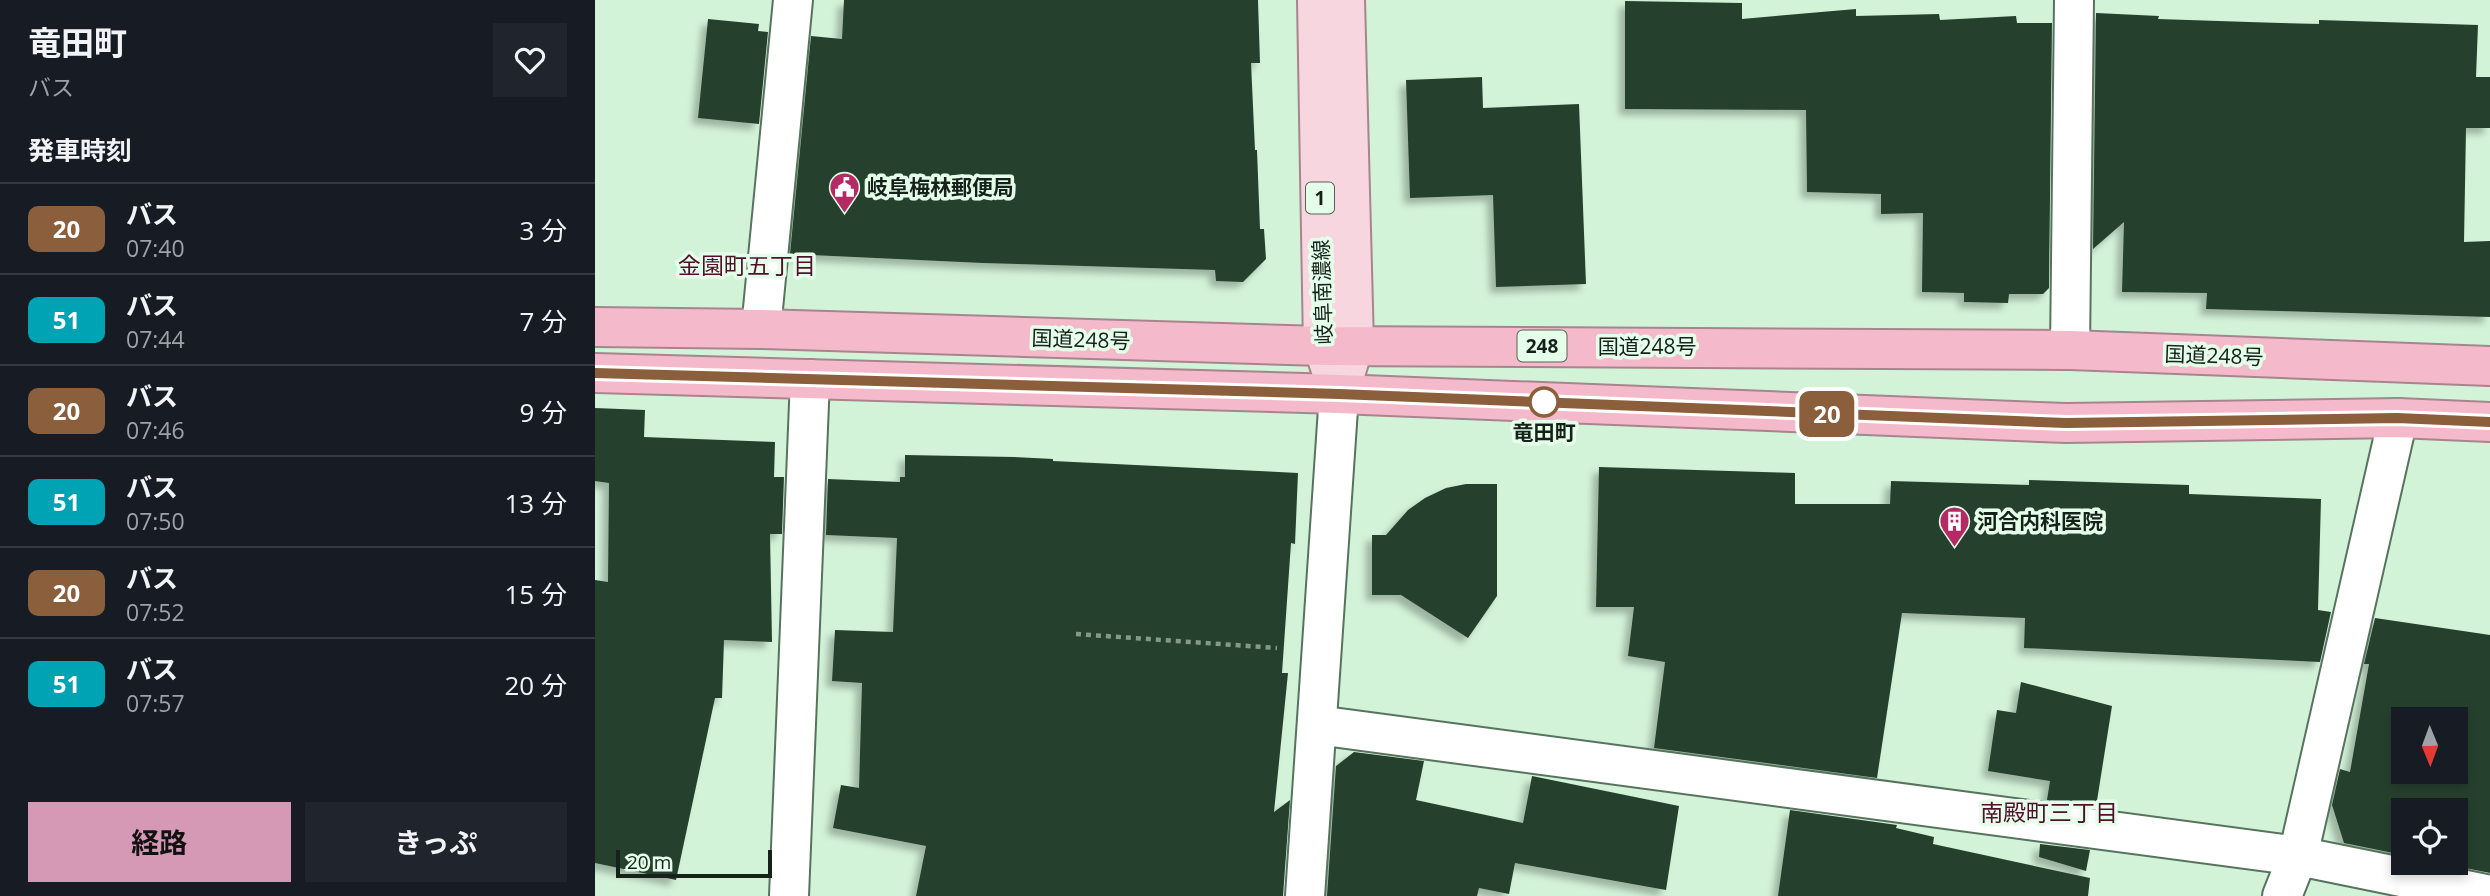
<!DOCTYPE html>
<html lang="ja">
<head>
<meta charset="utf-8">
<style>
  :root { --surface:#171b24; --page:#20242c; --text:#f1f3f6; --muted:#9ea1a6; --line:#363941; --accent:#d699b5 }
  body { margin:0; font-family:"Open Sans","Noto Sans JP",sans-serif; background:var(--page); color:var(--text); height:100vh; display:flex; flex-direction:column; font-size:26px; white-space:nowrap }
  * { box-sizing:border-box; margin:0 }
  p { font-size:23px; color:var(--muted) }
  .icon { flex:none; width:38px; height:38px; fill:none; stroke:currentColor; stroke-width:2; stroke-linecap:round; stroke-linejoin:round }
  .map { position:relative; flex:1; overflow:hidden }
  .sheet { display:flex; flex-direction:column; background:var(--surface); width:595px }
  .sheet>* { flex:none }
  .badge { padding:0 14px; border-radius:10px; font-size:24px; line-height:46px }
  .needle { width:46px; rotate:179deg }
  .controls { position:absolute; left:1796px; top:707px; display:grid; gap:14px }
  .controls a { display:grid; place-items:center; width:77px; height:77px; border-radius:0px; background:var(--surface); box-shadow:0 4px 10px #0003; font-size:35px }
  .scale { position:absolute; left:21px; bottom:18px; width:156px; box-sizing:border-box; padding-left:7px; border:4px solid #162219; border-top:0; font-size:19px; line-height:24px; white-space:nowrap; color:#162219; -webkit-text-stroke:5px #e5feea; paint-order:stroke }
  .map>.badge { position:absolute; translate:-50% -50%; box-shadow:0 0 0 4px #fff }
  h2 { padding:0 28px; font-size:26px; line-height:63px }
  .round { display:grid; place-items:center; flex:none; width:74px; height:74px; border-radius:0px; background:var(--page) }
  .headline { display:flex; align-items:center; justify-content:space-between; height:119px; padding:0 28px }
  h1 { font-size:33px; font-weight:700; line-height:52px }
  .cta { display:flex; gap:14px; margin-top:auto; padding:14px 28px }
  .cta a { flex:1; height:80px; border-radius:0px; background:var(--accent); color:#111; font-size:28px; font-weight:700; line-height:80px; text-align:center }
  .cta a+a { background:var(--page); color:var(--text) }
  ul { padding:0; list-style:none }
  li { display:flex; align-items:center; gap:21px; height:91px; padding:0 28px; border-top:2px solid var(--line) }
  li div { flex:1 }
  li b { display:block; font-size:26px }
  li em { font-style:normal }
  li .badge { min-width:77px; font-weight:700; text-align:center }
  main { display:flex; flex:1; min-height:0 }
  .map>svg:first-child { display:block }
  .building { fill:#27412d; fill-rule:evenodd; filter:url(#shadow) }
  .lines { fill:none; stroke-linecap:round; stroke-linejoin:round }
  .minor-casing { stroke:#57735d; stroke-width:42 }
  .major-casing { stroke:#a6858d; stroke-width:42 }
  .highway-casing { stroke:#a6858d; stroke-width:42 }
  .path { stroke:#839a88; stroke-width:4.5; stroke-dasharray:5 5; stroke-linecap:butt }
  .minor { stroke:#fff; stroke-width:38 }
  .major { stroke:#f8d6e0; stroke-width:38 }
  .highway { stroke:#f4bacb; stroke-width:38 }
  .line-casing { stroke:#fff; stroke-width:16 }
  .line { stroke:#8b5e3c; stroke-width:10 }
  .stop-dot { fill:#fff; stroke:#8b5e3c; stroke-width:3.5 }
  .labels { text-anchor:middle; stroke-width:7; stroke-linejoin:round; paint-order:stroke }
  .shield { fill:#e5feea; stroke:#546458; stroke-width:2 }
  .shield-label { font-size:19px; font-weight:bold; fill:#162219 }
  .poi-label { font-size:21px; font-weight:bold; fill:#162219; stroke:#e5feea; text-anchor:start }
  .street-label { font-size:21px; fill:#162219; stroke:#e5feea }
  .stop-label { font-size:21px; font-weight:bold; fill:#162219; stroke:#e5feea }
  .neighbourhood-label { font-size:23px; fill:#510f2b; stroke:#e5feea }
</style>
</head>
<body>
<main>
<section class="sheet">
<div class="headline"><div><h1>竜田町</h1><p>バス</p></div><a class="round"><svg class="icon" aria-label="heart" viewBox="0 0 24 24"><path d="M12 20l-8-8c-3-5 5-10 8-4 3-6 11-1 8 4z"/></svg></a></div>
<h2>発車時刻</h2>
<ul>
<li><span class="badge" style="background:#8b5e3c;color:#fff">20</span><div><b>バス</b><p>07:40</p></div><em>3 分</em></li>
<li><span class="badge" style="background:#00a3b4;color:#fff">51</span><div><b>バス</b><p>07:44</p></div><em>7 分</em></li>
<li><span class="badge" style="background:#8b5e3c;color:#fff">20</span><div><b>バス</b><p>07:46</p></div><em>9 分</em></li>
<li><span class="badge" style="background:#00a3b4;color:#fff">51</span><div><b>バス</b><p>07:50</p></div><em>13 分</em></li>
<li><span class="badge" style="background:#8b5e3c;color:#fff">20</span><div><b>バス</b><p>07:52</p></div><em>15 分</em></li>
<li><span class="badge" style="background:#00a3b4;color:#fff">51</span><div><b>バス</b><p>07:57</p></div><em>20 分</em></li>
</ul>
<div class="cta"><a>経路</a><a>きっぷ</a></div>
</section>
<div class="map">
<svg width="1895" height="896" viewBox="0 0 1895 896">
  <defs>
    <filter id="shadow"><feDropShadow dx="-6" dy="6" stdDeviation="3.5" flood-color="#0004"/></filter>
  </defs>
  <rect width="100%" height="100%" fill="#d3f3d9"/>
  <g class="building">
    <path d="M249,0H663L665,63H656L660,150H662L665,229H669L671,259L648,282L621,281L620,270L388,263L195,254L216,36L247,39Z"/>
    <path d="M1030,1L1147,3V19L1261,9V16L1344,14L1345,20L1421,16L1422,23H1457L1454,288L1448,294H1414L1413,303L1369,302V293L1327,292L1328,213L1286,214V194L1212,192L1211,110L1030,109Z"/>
    <path d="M1501,13L1564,16L1563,19L1654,22L1724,24V20L1883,25L1881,77H1895V128H1871L1869,242L1895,241V317L1611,309L1612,293L1527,292L1529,222L1498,249Z"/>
    <path d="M113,19L164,24L163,31L173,32L164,124L103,118Z"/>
    <path d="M887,77L888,108L984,104L991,284L901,287L898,195L815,198L811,80Z"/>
    <path d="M0,408L50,410L49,437L180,442L179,477H189L187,534H175L177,642L129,640L127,698H120L81,880L0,863V580L13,582L14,483L0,481Z"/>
    <path d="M310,455L419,457L458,459V461L703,473L700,544L696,543L687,673H693L679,812L695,800L688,896H321L331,846L238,828L246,785L264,788L267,683L237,681L240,630L298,632L302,538L231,535L233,479L305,482V477H310Z"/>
    <path d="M1004,467L1200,473V504H1295L1296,481L1434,485V480L1594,485V494L1726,499L1723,610L1736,612L1725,662L1429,648L1430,618L1307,613L1282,778L1059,748L1070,662L1033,656L1039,607H1001Z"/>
    <path d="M871,484H902V596L873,638L806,595H777V535H791L813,510L830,498L851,488Z"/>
    <path d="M1780,618L1895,635V873L1846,863H1860V810H1808V855L1749,843L1737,805L1745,769L1755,772L1774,664H1769ZM1808,719H1860V772H1808Z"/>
    <path d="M1426,682L1517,706L1501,807L1452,800L1455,781L1393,771L1402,710L1421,713Z"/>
    <path d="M759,752L829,761L821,800L928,823L937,776L1084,806L1071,890L920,863L914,894L884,888L882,896H732L741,766Z"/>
    <path d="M1195,810L1302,825L1301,828L1339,837L1338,844L1495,878L1493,896H1183Z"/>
    <path d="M1445,844L1495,850L1491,871L1444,857Z"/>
  </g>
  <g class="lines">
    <defs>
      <g id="minor">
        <path d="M166,329L198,0"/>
        <path d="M1475,350L1479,0"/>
        <path d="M722,725L1703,856L1895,895"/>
        <path d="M194,896L215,379"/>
        <path d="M710,896L744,394"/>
        <path d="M1687,896L1703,856L1803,418"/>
      </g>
      <g id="major">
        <path d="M722,0L728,346L744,394"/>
        <path d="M749,378L759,345L750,0"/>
      </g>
      <g id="highway">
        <path d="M0,327L166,329L728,346L1475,350L1895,366"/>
        <path d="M0,373L744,394L1471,423L1803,418L1895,422"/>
      </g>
    </defs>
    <use href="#minor" class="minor-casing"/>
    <use href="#major" class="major-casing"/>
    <use href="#highway" class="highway-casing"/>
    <path class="path" d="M481,634L682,648"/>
    <use href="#minor" class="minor"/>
    <use href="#major" class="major"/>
    <use href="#highway" class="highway"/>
  </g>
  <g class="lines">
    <defs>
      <path id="line" d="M0,373L744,394L1471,423L1802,418L1895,422"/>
    </defs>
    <use href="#line" class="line-casing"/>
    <use href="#line" class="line"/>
  </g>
  <defs>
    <symbol id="civic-pin" viewBox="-11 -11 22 30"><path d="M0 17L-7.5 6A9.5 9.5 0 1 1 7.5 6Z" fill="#b52a65" stroke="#e5feea"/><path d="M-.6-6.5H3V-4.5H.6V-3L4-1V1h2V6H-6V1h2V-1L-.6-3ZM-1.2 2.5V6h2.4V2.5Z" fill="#fff"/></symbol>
    <symbol id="building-pin" viewBox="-11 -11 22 30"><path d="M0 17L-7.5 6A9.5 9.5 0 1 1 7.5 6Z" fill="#b52a65" stroke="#e5feea"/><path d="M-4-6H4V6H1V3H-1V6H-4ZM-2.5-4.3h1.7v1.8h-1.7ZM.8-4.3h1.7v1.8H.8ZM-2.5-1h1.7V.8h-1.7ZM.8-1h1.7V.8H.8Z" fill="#fff"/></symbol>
  </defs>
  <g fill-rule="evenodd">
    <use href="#civic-pin" x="232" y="170" width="35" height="47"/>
    <use href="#building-pin" x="1342" y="504" width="35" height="47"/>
  </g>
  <circle class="stop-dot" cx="949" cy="402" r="14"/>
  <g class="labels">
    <g class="shield">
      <rect x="711" y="182.5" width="28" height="31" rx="5"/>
      <rect x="922.5" y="330.5" width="49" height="31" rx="5"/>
    </g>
    <g class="shield-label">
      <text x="725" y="205">1</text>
      <text x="947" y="353">248</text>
    </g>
    <g class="poi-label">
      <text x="272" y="195">岐阜梅林郵便局</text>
      <text x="1382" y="529">河合内科医院</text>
    </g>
    <g class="street-label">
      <text transform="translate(728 292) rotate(-92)" y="7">岐阜南濃線</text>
      <text transform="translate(486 340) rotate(2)" y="7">国道248号</text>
      <text x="1052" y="354">国道248号</text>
      <text transform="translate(1619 356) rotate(2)" y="7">国道248号</text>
    </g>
    <g class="stop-label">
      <text x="949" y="440">竜田町</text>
    </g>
    <g class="neighbourhood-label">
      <text x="152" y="274">金園町五丁目</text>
      <text x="1454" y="821">南殿町三丁目</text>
    </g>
  </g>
</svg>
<div class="controls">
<a><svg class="needle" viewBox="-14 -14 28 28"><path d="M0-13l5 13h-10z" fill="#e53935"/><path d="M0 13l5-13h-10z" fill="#9ea1a6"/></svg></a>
<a><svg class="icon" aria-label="locate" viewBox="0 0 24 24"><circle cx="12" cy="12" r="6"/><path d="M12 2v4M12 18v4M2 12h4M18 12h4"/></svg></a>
</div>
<div class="scale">20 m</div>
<b class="badge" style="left:1232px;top:414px;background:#8b5e3c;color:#fff">20</b>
</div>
</main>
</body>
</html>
